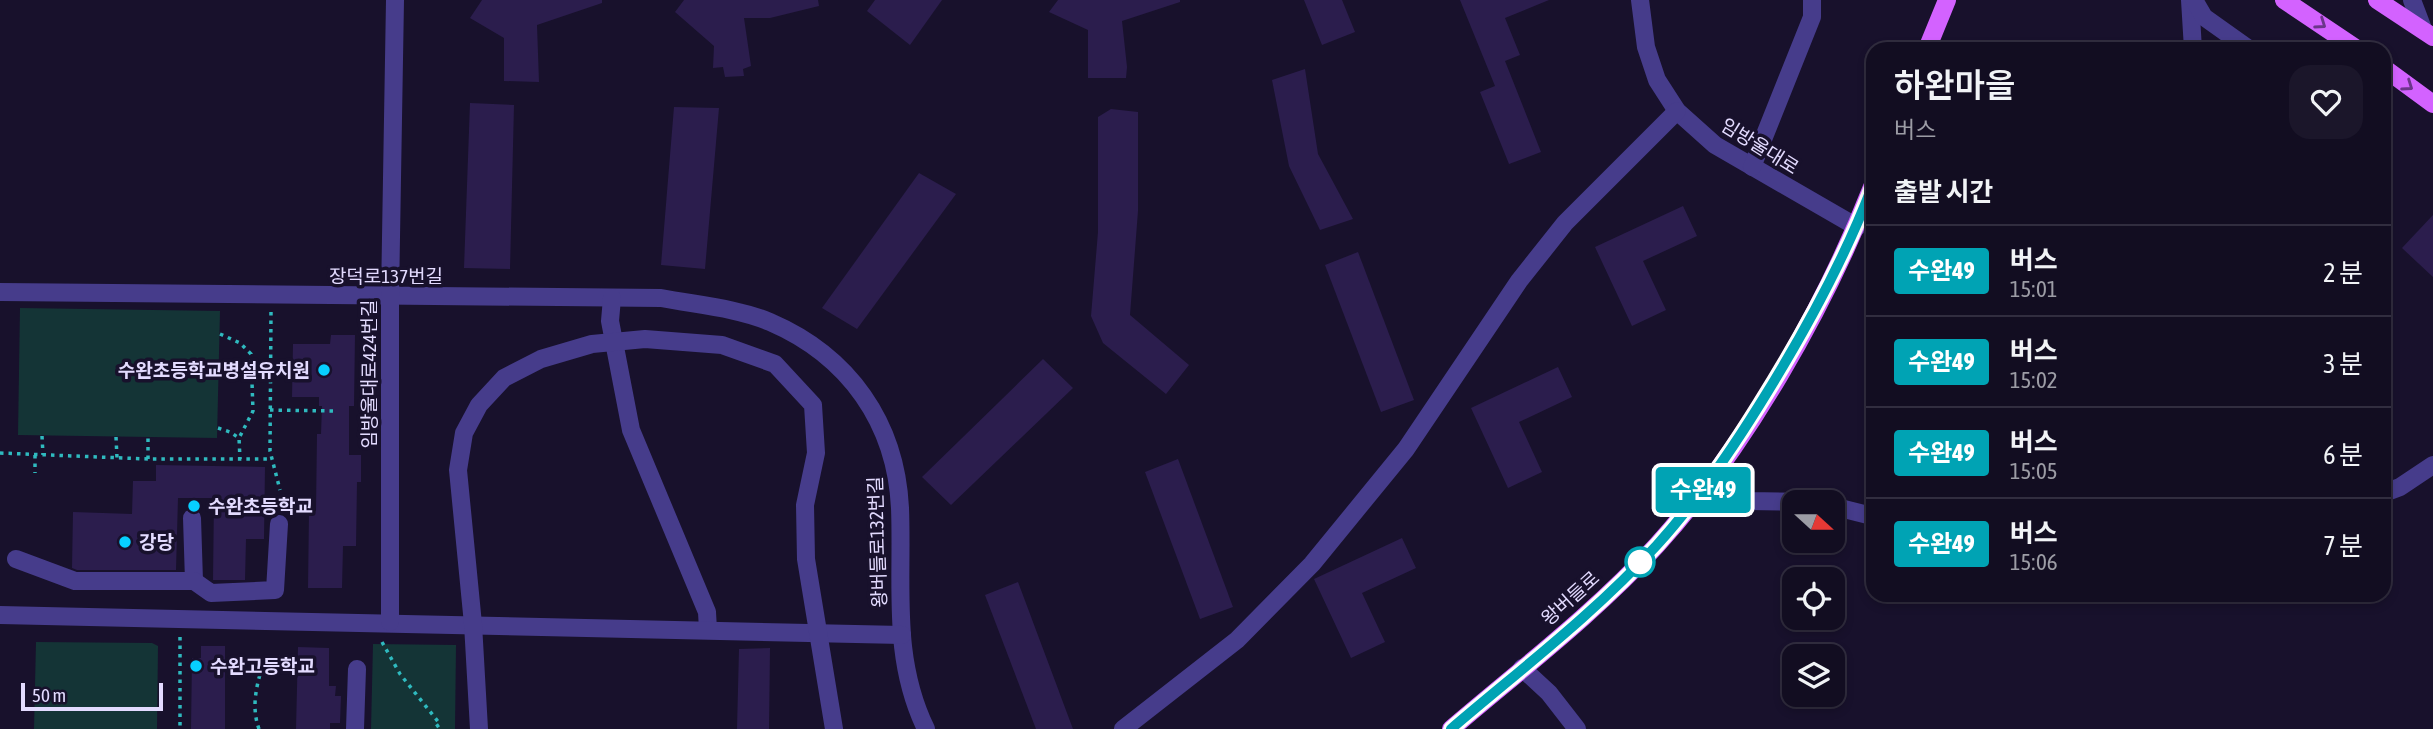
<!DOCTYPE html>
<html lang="ko">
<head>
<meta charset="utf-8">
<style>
  :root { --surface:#120d21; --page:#1b162a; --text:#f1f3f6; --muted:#9c9ca5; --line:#312d3f }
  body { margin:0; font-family:"Asap Condensed","Noto Sans KR",sans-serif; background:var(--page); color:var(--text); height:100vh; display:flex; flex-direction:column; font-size:26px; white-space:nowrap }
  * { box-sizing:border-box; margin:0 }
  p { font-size:23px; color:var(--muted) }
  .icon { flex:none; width:38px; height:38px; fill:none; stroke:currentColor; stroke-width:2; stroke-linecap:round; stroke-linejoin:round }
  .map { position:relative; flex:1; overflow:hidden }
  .details { position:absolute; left:1866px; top:42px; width:525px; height:560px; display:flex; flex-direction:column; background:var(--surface); border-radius:21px; box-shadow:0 4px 10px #0003,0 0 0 2px var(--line) }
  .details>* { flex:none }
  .badge { padding:0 14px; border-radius:5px; font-size:24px; line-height:46px }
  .needle { width:46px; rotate:111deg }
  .fabs { position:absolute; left:1782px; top:490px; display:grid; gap:14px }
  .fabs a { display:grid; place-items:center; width:63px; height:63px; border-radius:14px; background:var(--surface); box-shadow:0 4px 10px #0003,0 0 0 2px var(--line); font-size:35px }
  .scale { position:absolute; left:21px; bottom:18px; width:142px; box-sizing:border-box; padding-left:7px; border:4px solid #e3dbff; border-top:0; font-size:19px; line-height:24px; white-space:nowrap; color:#e3dbff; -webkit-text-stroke:5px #18112c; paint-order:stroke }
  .map>.badge { position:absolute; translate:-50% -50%; box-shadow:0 0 0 4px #fff }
  h2 { padding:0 28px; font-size:26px; line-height:63px }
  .round { display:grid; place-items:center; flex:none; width:74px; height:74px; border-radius:21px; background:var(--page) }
  .headline { display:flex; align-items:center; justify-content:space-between; height:119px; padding:0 28px }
  h1 { font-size:33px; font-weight:600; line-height:52px }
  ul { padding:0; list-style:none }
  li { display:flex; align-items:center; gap:21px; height:91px; padding:0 28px; border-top:2px solid var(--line) }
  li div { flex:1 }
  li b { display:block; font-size:26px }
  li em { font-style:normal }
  li .badge { min-width:77px; font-weight:700; text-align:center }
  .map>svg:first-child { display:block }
  .green { fill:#143436 }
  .building { fill:#2b1d4d }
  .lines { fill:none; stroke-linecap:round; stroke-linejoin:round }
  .path { stroke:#2fbabf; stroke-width:3.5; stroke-dasharray:3.5 5; stroke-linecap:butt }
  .minor { stroke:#463c8b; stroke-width:18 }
  .major { stroke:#d362ff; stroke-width:18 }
  .oneway { stroke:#6c358b }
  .line-casing { stroke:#fff; stroke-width:16 }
  .line { stroke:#00a3b4; stroke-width:10 }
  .poi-dot { fill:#07cfff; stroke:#18112c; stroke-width:2.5 }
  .stop-dot { fill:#fff; stroke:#00a3b4; stroke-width:3.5 }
  .labels { text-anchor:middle; stroke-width:7; stroke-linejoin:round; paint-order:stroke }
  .street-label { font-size:19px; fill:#e3dbff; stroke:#18112c }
  .poi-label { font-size:19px; font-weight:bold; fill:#e3dbff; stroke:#18112c; text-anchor:start }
</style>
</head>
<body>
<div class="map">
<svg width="2433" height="729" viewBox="0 0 2433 729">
  <rect width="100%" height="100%" fill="#18112c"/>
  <g class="green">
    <path d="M20,308L220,311L217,438L18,435Z"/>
    <path d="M36,642L152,643L158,646L157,729H34Z"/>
    <path d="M373,644L456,645L455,729H371Z"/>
  </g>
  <g class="building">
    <path d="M482,0H602V3L537,25L539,82L504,81V38L470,18Z"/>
    <path d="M684,0H818L819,6L770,18H744L751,66L743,69L744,76L725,77L723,67L713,68L714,46L675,12Z"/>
    <path d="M875,0H942L910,45L867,11Z"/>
    <path d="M1058,0H1180V2L1122,21L1127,67L1126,78H1088V30L1049,12Z"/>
    <path d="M1304,0H1342L1355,32L1322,45Z"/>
    <path d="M1460,0H1549L1505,18L1520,55L1505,61L1541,152L1509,164L1480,92L1495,86Z"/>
    <path d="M1305,69L1318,154L1353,219L1320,230L1289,166L1272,80Z"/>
    <path d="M470,103L514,105L510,269L464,268Z"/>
    <path d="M674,107L719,108L705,269L661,265Z"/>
    <path d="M1111,109L1138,112V211L1130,315L1189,365L1166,394L1103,343L1091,316L1098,232V117Z"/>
    <path d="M919,173L956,194L857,329L822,308Z"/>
    <path d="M1683,206L1697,236L1643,261L1666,310L1632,326L1595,247Z"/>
    <path d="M2433,215V277L2402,248Z"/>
    <path d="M1358,252L1414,400L1381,412L1325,265Z"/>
    <path d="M331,335H355L354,406H349V455H361V482H357L356,546H343L342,588H308L309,511H316L317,434H321L322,406H319V397H292L293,344H330Z"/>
    <path d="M1043,359L1073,388L951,505L922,477Z"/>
    <path d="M1558,367L1572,397L1519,422L1542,472L1508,488L1471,408Z"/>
    <path d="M1178,459L1233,607L1200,619L1145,472Z"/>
    <path d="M156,465L265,467L264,539H246L245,580H213L214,498H178L176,570H77L72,568L73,512L132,514L133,481H156Z"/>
    <path d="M1402,538L1416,568L1362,593L1385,642L1351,658L1314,579Z"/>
    <path d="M1018,582L1073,729H1036L985,595Z"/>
    <path d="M201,646H225V729H191L192,658H201Z"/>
    <path d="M298,647L329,648V686H336L335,696H341L340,723H330V729H296Z"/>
    <path d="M770,648L769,729H737L739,649Z"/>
  </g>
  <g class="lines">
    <g class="path">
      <path d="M271,312L270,451L280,490"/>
      <path d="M220,334L240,343L251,354L253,411L239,438"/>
      <path d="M252,375L270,368"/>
      <path d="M270,410L335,411"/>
      <path d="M218,428L230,432L239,438L240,459"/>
      <path d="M42,436L43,455"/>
      <path d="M116,437L117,458"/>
      <path d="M0,453L148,459H272"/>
      <path d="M35,455V473"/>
      <path d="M148,459V437"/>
      <path d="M180,637V729"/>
      <path d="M382,642L400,674L440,724L433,729"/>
      <path d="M259,729C250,704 258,681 265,657H288"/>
    </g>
    <g class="minor">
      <path d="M1640,0L1646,47L1657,80L1677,111L1715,145L1857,227"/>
      <path d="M2190,0L2193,49"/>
      <path d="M2194,0L2204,17L2249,49"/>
      <path d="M2412,0L2423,29"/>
      <path d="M1752,167L1812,17V0"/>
      <path d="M0,292L661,298C697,305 737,308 770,322C849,356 896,423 900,508C903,585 891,657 926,729"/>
      <path d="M612,298L610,321L631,430L707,612L708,630"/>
      <path d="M1706,487L1748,501L1809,502"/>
      <path d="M2384,493L2400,487L2433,465"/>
      <path d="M1832,506L1872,516"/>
      <path d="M192,518L194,581"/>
      <path d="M16,559L75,581H194L211,593L275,590L279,524"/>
      <path d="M0,615L902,635"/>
      <path d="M390,622V297L395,0"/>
      <path d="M1522,668L1549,693L1577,729"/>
      <path d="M355,729L357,669"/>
      <path d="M479,729L473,624L458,470L464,433L479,405L504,378L541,359L592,344L645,339L722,345L775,364L813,405L816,453L805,505L806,559L834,729"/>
      <path d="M1123,729L1237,640L1312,564L1406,449L1519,281L1565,223L1677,111"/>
    </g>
    <g class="major">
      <path d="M2284,0L2357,49"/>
      <path d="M2377,0L2433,37"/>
      <path d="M1927,49L1947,0"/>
      <path d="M2384,68L2433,104"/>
      <path d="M1451,729C1520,670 1596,612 1657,545C1745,448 1824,309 1872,187"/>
    </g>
  </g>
  <defs><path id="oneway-chevron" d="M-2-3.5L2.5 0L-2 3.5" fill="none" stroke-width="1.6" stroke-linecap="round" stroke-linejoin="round" transform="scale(1.75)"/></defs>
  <g class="oneway">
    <use href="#oneway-chevron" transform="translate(2321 24) rotate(35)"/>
    <use href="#oneway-chevron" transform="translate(2408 86) rotate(35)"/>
  </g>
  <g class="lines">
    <defs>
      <path id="line" d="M1451,729C1520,670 1595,613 1657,545C1696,502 1729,454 1760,404C1803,335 1843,263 1872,187"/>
    </defs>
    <use href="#line" class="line-casing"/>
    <use href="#line" class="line"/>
  </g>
  <g class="poi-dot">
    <circle cx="324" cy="370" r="7"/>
    <circle cx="194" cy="506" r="7"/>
    <circle cx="125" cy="542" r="7"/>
    <circle cx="196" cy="666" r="7"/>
  </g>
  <circle class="stop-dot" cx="1640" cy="562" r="14"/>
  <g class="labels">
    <g class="street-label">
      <text transform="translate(1760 146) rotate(32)" y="7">임방울대로</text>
      <text x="386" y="283">장덕로137번길</text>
      <text transform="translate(369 374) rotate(-90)" y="7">임방울대로424번길</text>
      <text transform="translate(877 542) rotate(-92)" y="7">왕버들로132번길</text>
      <text transform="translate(1570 598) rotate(-42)" y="7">왕버들로</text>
    </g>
    <g class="poi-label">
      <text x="310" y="377" text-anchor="end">수완초등학교병설유치원</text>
      <text x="208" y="513">수완초등학교</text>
      <text x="139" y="549">강당</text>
      <text x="210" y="673">수완고등학교</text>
    </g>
  </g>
</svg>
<div class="fabs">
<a><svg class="needle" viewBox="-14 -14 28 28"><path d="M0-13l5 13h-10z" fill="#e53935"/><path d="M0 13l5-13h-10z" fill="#9c9ca5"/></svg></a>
<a><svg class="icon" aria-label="locate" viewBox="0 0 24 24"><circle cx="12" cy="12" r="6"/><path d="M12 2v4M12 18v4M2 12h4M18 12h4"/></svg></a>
<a><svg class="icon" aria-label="layers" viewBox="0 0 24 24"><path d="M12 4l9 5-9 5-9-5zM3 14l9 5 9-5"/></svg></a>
</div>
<div class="scale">50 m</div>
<b class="badge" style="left:1703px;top:490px;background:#00a3b4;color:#fff">수완49</b>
<section class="details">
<div class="headline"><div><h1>하완마을</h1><p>버스</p></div><a class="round"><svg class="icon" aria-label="heart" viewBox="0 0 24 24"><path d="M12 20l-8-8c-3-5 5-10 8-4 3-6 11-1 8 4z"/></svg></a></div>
<h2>출발 시간</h2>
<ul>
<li><span class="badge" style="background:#00a3b4;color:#fff">수완49</span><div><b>버스</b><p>15:01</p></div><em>2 분</em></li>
<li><span class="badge" style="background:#00a3b4;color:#fff">수완49</span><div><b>버스</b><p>15:02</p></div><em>3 분</em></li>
<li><span class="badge" style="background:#00a3b4;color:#fff">수완49</span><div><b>버스</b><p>15:05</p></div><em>6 분</em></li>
<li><span class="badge" style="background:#00a3b4;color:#fff">수완49</span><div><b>버스</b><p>15:06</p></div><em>7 분</em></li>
</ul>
</section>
</div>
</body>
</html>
